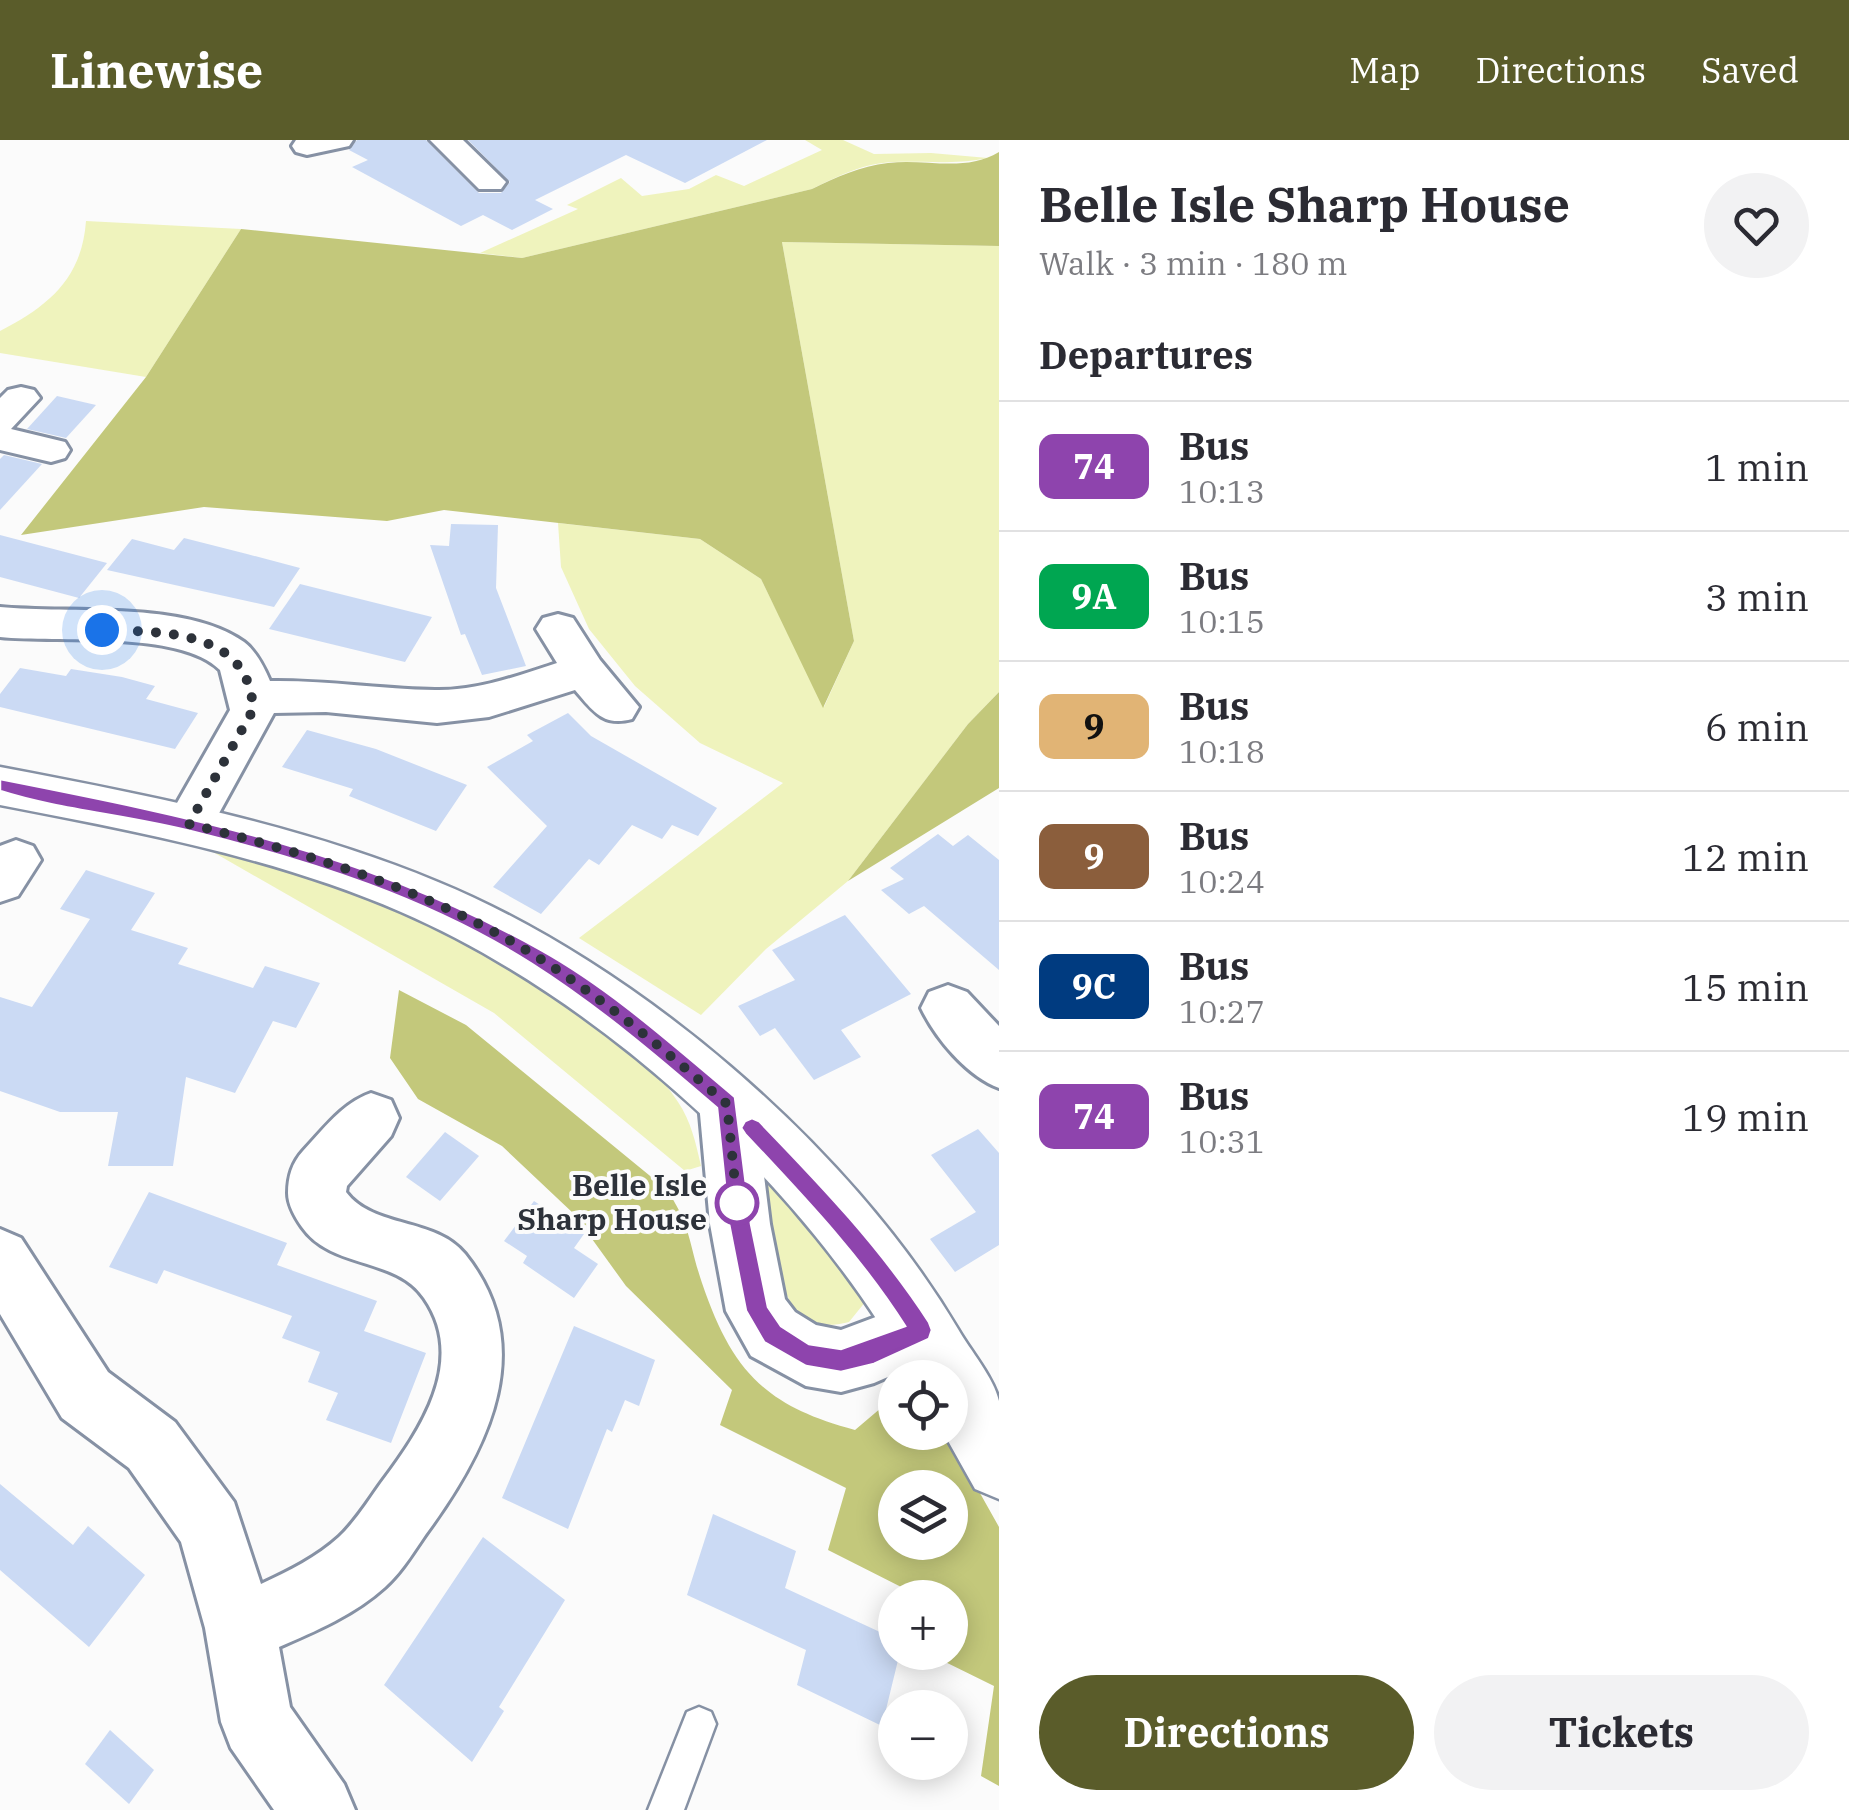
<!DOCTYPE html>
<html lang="en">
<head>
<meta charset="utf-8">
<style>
  :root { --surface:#fff; --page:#f2f2f3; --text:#2b2b33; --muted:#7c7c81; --line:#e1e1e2; --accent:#5a5c2a }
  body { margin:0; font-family:"IBM Plex Serif",serif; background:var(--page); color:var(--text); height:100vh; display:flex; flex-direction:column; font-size:38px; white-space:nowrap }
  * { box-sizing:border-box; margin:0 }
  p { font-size:32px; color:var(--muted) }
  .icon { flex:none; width:55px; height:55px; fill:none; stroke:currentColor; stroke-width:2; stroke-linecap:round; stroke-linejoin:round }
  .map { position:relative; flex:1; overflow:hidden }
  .panel { display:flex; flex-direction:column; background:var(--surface); width:850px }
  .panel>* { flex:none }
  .badge { padding:0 20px; border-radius:15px; font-size:35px; line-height:65px }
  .controls { position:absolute; left:878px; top:1220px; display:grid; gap:20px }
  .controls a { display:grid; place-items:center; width:90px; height:90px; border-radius:50%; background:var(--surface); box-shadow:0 5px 25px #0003; font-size:50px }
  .you { position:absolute; width:50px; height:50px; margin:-25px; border:8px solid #fff; border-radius:50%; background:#1a73e8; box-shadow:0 0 0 15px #1a73e833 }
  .map>.badge { position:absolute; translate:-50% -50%; box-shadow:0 0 0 5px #fff }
  h2 { padding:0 40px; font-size:38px; line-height:90px }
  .round { display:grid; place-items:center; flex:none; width:105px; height:105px; border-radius:52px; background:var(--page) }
  .overview { display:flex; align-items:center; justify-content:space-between; height:170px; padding:0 40px }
  h1 { font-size:48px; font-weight:700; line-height:75px }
  .cta { display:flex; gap:20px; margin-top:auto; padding:20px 40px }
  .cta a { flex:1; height:115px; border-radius:60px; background:var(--accent); color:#fff; font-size:40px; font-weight:700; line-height:115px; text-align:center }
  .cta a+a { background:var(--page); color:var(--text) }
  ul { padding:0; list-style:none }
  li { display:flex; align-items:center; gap:30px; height:130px; padding:0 40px; border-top:2px solid var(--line) }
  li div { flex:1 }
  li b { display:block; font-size:38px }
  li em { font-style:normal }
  li .badge { min-width:110px; font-weight:700; text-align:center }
  header { display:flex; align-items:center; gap:60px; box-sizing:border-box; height:140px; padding:0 50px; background:var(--accent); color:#fff }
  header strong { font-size:48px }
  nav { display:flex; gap:55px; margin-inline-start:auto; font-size:35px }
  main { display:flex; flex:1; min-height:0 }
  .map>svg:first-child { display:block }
  .green { fill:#eff3bd }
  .forest { fill:#c3c87b; fill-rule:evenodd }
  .building { fill:#cbdaf4 }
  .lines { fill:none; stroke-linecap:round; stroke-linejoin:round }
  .lane-casing { stroke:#8691a4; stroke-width:5 }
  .street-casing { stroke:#8691a4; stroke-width:6 }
  .secondary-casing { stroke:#8691a4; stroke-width:5 }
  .lane { fill:#fff; fill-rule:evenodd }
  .street { fill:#fff; fill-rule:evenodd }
  .secondary { fill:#fff; fill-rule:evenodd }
  .line { fill:#8e44ad; stroke:#fff; stroke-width:2.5 }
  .walk { stroke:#2d323a; stroke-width:10; stroke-dasharray:0 18 }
  .stop-dot { fill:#fff; stroke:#8e44ad; stroke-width:5 }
  .labels { text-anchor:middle; stroke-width:8; stroke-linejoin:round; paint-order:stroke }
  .stop-label { font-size:30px; font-weight:bold; fill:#2d323a; stroke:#fbfbfb; text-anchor:end }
</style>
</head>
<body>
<header>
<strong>Linewise</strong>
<nav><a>Map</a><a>Directions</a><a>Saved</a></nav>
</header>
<main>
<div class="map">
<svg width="999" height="1670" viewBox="0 0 999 1670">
  <rect width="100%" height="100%" fill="#fbfbfb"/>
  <g class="green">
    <path d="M805,0H843L874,14L931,13L988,18C951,25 930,21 894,22C864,23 838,36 812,49L522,118L480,113L578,69L567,65L621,38L642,56L689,49L716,35L744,46L822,10Z"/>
    <path d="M86,81L241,89L146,237L0,213V191C49,166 82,138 86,81Z"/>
    <path d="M782,102L999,106V552L968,584L848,741L766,809L701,875L579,798L783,643L700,603L635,546L589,489L561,427L558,383L700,399L761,439L824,567L854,501Z"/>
    <path d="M206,708C350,741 489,803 606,894C632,914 660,933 678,962C691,981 696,1004 701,1026L685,1031L494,873Z"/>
    <path d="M760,1035L779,1051L866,1161L849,1182C789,1197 784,1150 774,1105C770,1082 765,1059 760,1035Z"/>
  </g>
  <g class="forest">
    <path d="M999,12V106L782,102L854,501L823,568L761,439L700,399L444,370L387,381L204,367L21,395L146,237L241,89L522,118L812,49C837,37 860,26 888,23C926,18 964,33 999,12Z"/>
    <path d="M999,552V648L848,741L968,584Z"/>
    <path d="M399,850L466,885L666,1049C691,1084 689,1105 702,1143C732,1231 765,1266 855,1290L888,1262L895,1265V1292L942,1293L949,1298L999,1387V1646L981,1636L994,1546L927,1513L950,1512V1458L921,1457L828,1410L846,1348L720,1285L732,1250L626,1146L574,1074L502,1006L418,959L390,918ZM895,1348H950V1402H895Z"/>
  </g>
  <g class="building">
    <path d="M357,0H426L479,53H501L510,42L468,0H767L685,43L626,15L535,60L553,69L512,90L483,75L461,86L352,27L368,20L349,10Z"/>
    <path d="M57,256L96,265L66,298L27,289Z"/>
    <path d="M4,315L42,324L0,370V319Z"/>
    <path d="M451,384L498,385L496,448L526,526L482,535L465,494L461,495L430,405L449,406Z"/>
    <path d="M0,395L107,423L79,458L0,437Z"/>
    <path d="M184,398L247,414L300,428L274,467L107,430L132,399L174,410Z"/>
    <path d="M300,444L432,477L405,522L269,489Z"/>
    <path d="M20,528L66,536L71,529L122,537L155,546L146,559L198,573L175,609L0,567V554Z"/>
    <path d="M568,573L591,596L717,668L698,696L672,685L662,699L632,685L599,725L589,719L541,774L493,747L547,686L487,627L533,601L527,595Z"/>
    <path d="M307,590L376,609L467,645L436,691L349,656L353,649L282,627Z"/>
    <path d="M938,694L953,706L968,695L999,720V830L924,766L909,774L881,750L904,739L890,728Z"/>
    <path d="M86,730L155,753L131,790L188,808L178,824L253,848L265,826L320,843L296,888L273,881L235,953L186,937L173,1026H108L118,972H60L0,951V857L32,867L90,779L60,769Z"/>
    <path d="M845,775L911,854L841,890L861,917L814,940L775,888L760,896L738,866L795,840L772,810Z"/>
    <path d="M978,989L999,1013V1105L955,1132L930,1099L976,1072L931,1015Z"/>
    <path d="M445,992L479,1016L440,1061L406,1037Z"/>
    <path d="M149,1052L287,1103L277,1125L377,1161L364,1191L426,1213L391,1303L326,1280L338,1253L308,1242L320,1212L282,1198L292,1176L164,1130L157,1144L109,1127Z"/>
    <path d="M534,1061L584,1094L574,1108L598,1124L574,1158L523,1123L527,1116L504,1101Z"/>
    <path d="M574,1186L655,1220L639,1266L625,1260L612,1292L607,1289L568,1389L502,1358Z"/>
    <path d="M0,1344L73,1405L88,1386L145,1435L89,1507L0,1430Z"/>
    <path d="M713,1374L796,1411L785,1448L895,1499V1512H900L882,1586L797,1545L806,1510L687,1455Z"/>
    <path d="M483,1397L565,1460L499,1567L504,1571L472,1622L384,1545Z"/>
    <path d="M110,1590L154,1630L129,1664L85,1624Z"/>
  </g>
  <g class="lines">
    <defs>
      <path id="lane" d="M699,1567L711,1572L716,1584L684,1670H648L687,1572Z"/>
      <g id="street">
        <path d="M296,0H353L349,6L307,15L296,12L292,6Z"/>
        <path d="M430,0H463L506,42L501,49H479Z"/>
        <path d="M21,247L34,250L40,258L11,289L65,302L70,310L65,318L51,322L0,310V258L8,250Z"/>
        <path d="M0,467C70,474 185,460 244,502C256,511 264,527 270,541C325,540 379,549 435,550C477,551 517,536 557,523L536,489L543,478L558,474L573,478L600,520L639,567L632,579C603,587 593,571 575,550L489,577L437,583L326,572L274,573L206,697L189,703L172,697L165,684L230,570L220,530C180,490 56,503 0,497Z"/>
        <path d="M16,700L33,706L41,720L18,756L0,762V706Z"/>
        <path d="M948,845L967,852L999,886V948C967,936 936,899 921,868L929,852Z"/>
        <path d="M727,938L747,945L755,963L770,1084L785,1159L795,1172L816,1185L841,1190L921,1160L943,1169L952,1191L943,1213L874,1243L841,1252L806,1246L751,1216L726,1171L710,1084L699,963L707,945Z"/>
        <path d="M371,953L391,960L399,978L391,996L347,1046L346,1052C374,1089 435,1077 465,1114C538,1205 490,1305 431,1387C416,1407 404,1430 385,1447C354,1475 316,1491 279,1507L290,1567L344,1644L355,1670H274L231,1608L221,1582L205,1488L181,1402L129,1328L62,1278L0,1174V1089L21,1098L108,1232L175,1282L234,1362L261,1444C289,1431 317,1417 339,1397C356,1381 368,1361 381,1343C420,1291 468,1221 424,1158C395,1116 332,1130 302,1087C295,1077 288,1065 288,1053C288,1037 292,1023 303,1011C324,989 342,963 371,953Z"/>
      </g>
      <path id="secondary" d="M0,627C147,655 299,684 438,742C635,823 849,1005 958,1189C970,1210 994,1238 999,1261C999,1291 999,1329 999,1359L975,1349L943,1292H950V1238H912C808,1048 600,858 401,772C274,717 135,691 0,665Z"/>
    </defs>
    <use href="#lane" class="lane-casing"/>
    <use href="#street" class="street-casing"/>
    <use href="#secondary" class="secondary-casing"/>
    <use href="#lane" class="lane"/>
    <use href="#street" class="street"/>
    <use href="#secondary" class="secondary"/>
  </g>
  <path class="line" d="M0,639C193,677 367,712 541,810C611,849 673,905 735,957L751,1084L768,1167L781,1186L809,1204L841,1209L905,1186C860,1115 802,1055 745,994L741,988L745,981L752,978L759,981C821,1045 881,1108 929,1182L932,1190L929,1199L874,1224L841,1232L806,1226L764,1202L746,1171L729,1084L717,968C658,917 598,866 532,824C430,759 311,721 194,692C128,675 59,670 0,651Z"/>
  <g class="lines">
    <path class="walk" d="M102,490C162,492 250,489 253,570L189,684C310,714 433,751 539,818C606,861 667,912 727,964L737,1063"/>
  </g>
  <circle class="stop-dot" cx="737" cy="1063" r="20"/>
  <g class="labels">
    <g class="stop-label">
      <text x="707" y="1056">Belle Isle<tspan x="707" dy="34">Sharp House</tspan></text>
    </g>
  </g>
</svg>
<div class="controls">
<a><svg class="icon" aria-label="locate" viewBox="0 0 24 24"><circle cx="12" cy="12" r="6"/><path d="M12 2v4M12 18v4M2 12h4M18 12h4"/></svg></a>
<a><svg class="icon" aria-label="layers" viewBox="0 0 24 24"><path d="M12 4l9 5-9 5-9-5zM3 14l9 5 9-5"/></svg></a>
<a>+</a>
<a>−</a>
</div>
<div class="you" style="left:102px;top:490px"></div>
</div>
<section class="panel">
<div class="overview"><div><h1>Belle Isle Sharp House</h1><p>Walk · 3 min · 180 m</p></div><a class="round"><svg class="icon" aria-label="heart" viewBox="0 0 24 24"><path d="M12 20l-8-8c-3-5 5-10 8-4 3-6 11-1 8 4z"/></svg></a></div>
<h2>Departures</h2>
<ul>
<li><span class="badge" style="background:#8e44ad;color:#fff">74</span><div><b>Bus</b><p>10:13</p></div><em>1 min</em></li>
<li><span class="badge" style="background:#00a651;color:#fff">9A</span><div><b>Bus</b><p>10:15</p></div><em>3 min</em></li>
<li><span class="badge" style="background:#e1b475;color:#111">9</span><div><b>Bus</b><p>10:18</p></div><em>6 min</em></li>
<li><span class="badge" style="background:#8b5e3c;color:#fff">9</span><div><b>Bus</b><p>10:24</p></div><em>12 min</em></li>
<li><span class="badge" style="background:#003b80;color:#fff">9C</span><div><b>Bus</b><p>10:27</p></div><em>15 min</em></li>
<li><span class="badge" style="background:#8e44ad;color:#fff">74</span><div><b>Bus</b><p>10:31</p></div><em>19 min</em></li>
</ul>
<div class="cta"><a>Directions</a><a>Tickets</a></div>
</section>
</main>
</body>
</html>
